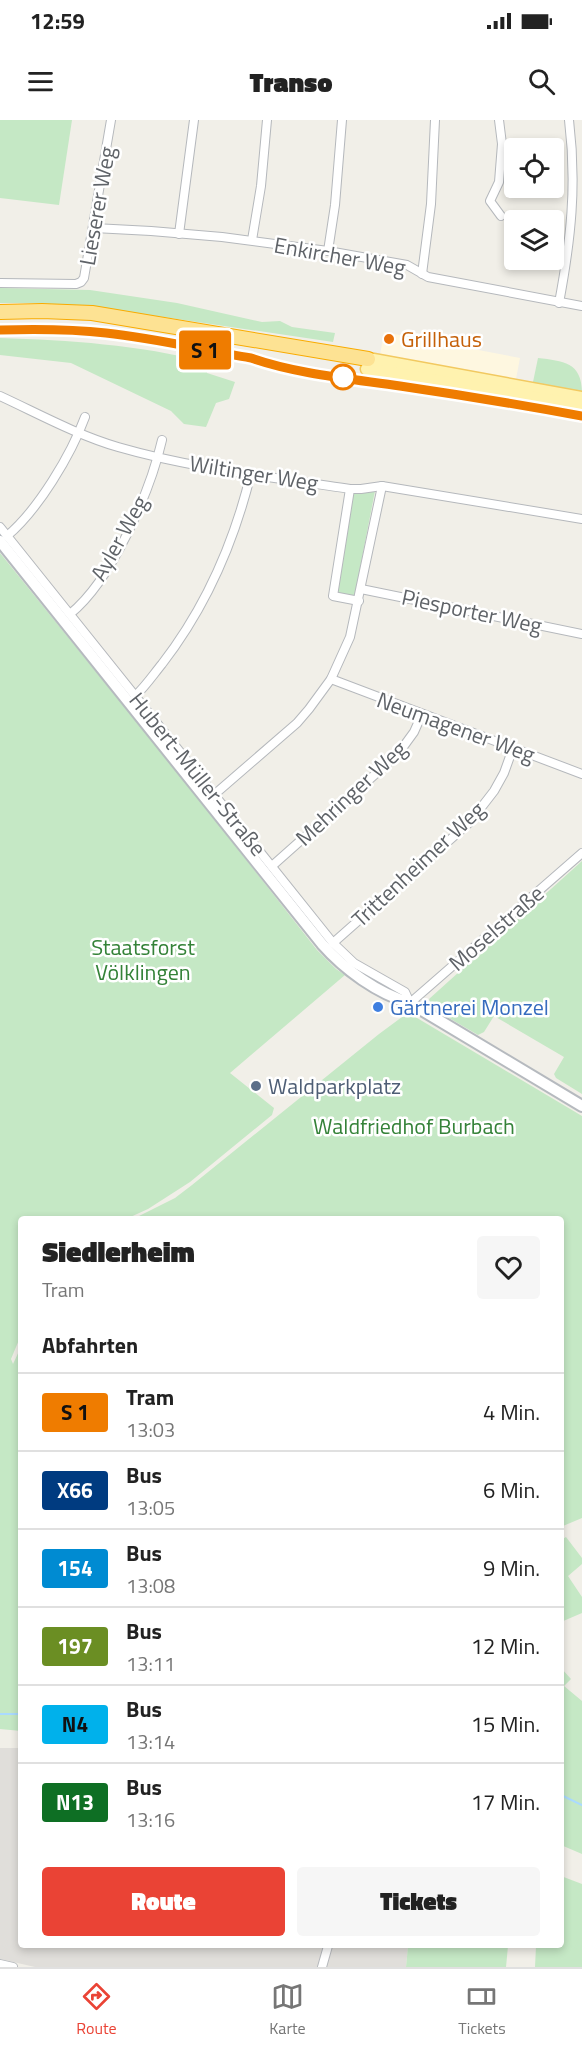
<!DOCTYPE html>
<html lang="de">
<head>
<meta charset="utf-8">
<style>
  :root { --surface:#fff; --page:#f6f6f6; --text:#222; --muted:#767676; --line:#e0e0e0; --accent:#ea4335 }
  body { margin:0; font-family:"Titillium Web",sans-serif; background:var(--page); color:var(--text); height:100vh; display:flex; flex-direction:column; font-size:22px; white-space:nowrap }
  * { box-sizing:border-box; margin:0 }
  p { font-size:20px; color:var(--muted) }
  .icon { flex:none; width:33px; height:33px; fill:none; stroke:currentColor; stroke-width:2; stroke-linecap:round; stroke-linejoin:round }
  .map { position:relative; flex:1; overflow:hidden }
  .side { position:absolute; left:18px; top:1096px; width:546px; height:732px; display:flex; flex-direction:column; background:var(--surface); border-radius:6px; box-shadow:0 3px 9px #0003 }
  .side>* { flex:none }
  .badge { padding:0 12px; border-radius:4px; font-size:21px; line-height:39px }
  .controls { position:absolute; left:504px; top:18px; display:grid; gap:12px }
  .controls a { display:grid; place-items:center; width:60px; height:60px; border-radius:6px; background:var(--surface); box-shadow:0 3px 9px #0003; font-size:30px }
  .map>.badge { position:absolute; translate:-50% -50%; box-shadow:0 0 0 3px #fff }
  h2 { padding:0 24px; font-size:22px; line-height:54px }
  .round { display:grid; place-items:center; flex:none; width:63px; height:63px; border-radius:6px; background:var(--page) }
  .head { display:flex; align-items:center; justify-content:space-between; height:102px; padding:0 24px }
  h1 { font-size:28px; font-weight:800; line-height:45px }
  .primary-button { display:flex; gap:12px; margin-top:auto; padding:12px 24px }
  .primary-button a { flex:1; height:69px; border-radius:6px; background:var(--accent); color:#fff; font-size:24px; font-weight:800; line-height:69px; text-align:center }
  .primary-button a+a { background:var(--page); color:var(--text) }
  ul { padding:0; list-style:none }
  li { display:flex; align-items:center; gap:18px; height:78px; padding:0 24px; border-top:2px solid var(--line) }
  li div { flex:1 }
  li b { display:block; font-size:22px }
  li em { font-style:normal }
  li .badge { min-width:66px; font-weight:700; text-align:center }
  .status { display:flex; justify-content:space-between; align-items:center; height:42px; padding:0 30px; background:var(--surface); direction:ltr }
  .status svg { height:16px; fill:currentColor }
  header { display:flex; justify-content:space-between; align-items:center; height:78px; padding:0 24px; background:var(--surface); font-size:27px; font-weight:800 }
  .dock { display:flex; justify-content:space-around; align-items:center; height:84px; border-top:2px solid var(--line); background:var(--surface); font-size:16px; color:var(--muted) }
  .dock a { display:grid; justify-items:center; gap:3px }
  .dock .selected { color:var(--accent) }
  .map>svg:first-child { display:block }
  .commercial { fill:#fef7e0 }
  .industrial { fill:#e0deda }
  .green { fill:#c5e8c5 }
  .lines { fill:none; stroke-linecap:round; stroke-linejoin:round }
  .stream { stroke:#aadaff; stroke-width:2 }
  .street-casing { stroke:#b5b8bc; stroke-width:10 }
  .secondary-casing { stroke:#b6babf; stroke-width:14 }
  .primary-casing { stroke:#f2c960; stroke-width:15 }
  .highway-casing { stroke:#f9ab00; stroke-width:16 }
  .street { stroke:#fff; stroke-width:8 }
  .secondary { stroke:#fff; stroke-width:10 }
  .primary { stroke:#fff2af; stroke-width:12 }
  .highway { stroke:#fde293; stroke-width:14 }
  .tram { stroke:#b6b7b8; stroke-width:1.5 }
  .line-casing { stroke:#fff; stroke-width:14 }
  .line { stroke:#ef7c00; stroke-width:9 }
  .food-dot { fill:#e8710a; stroke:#fff; stroke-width:2 }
  .stop-dot { fill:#fff; stroke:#ef7c00; stroke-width:3 }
  .shop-dot { fill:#3f7fe0; stroke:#fff; stroke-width:2 }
  .service-dot { fill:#5c6f8a; stroke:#fff; stroke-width:2 }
  .labels { text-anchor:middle; stroke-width:5; stroke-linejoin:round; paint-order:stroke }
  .street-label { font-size:22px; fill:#5f6368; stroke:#fff }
  .food-label { font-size:22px; fill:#c56008; stroke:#fff; text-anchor:start }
  .park-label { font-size:22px; fill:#348238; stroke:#fff }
  .shop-label { font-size:22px; fill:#366cbe; stroke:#fff; text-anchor:start }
  .service-label { font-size:22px; fill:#4e5e75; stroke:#fff; text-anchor:start }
</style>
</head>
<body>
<div class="status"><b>12:59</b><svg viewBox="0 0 49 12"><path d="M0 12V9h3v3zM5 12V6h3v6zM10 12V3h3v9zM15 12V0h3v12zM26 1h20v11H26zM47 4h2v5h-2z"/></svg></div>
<header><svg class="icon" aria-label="menu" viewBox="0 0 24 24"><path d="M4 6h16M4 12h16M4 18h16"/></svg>Transo<svg class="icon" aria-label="search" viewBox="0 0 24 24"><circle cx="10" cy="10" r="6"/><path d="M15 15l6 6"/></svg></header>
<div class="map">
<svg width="582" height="1847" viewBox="0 0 582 1847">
  <rect width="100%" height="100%" fill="#f1efe8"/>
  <path class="commercial" d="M384,212L520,238L516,259L469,250L468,252L380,235Z"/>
  <path class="industrial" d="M0,1628H21V1826H408L406,1847H35L0,1839Z"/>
  <g class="green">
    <path d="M0,0H72L59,85L0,78Z"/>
    <path d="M0,168L90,170L177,183L262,202L280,201L292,207L335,213L333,222L89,186L32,183H0Z"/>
    <path d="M0,218C70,220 138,225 207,242V253L235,262L229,279L216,283L206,307L184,304L171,291L71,243L0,235Z"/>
    <path d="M538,238C563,241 582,242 582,273L539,265L533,262Z"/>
    <path d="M375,371L354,479L334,476L349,374Z"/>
    <path d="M0,433L190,668L317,830L336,849L345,855L230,953L274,988L272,995L190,1062L148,1089L126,1099L21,1100V1215L11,1239L13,1244L21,1227V1611L0,1609Z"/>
    <path d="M582,741V974L556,958L554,954L564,937L494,896L484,912L478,915L432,888L429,879Z"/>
    <path d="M412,895L582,996V1398L563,1406L561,1404V1100L133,1099L175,1078L192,1065L379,914L402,897Z"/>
    <path d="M566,1417L582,1438V1444L568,1456L582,1477V1493L561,1502V1420Z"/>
    <path d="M561,1548L571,1559L564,1566L582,1581V1734L561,1725Z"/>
    <path d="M561,1756L582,1764V1847H535L536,1826H561Z"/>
    <path d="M408,1826H508L506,1847H406Z"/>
  </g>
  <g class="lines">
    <g class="stream">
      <path d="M0,1594H21"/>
      <path d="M561,1675L582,1685"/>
    </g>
    <defs>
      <g id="street">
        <path d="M499,0L502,24L499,62L490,81L501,96"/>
        <path d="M94,108L151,111L222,117L328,131L407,145L428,157L582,186"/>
        <path d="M179,114L194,0"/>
        <path d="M252,120L261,66L267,0"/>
        <path d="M328,131L335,85L342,0"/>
        <path d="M422,154L431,84L435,0"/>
        <path d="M0,163L76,164L81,162L84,158L111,0"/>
        <path d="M559,183C571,119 577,65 569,0"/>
        <path d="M0,276C39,294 77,315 118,327C194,349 273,357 350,369H361L382,366L582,399"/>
        <path d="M350,369L333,476L359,481"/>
        <path d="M0,407L333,823L354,843L405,872L410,883L582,733"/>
        <path d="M7,416C38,390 71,335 85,297"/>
        <path d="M361,469L582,514"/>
        <path d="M70,494C112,460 150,372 162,320"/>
        <path d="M331,559L582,654"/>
        <path d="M135,576C145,567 153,555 162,544C206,487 234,423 251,353"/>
        <path d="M215,674L297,603L309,589L331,559L350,517L382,366"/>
        <path d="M272,746L398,634L414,612L422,594"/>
        <path d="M333,823L470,702L494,671L504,653L513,628"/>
        <path d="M0,1844L13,1847"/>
        <path d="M322,1847L328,1826"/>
      </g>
      <path id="secondary" d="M0,421L322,824C345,850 377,873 410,883L582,986"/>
      <g id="primary">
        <path d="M368,239L582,278"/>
        <path d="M367,249L582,286"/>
      </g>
      <path id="highway" d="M0,192L42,191L92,193L368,239"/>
    </defs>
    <use href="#street" class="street-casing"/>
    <use href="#secondary" class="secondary-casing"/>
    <use href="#primary" class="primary-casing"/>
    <use href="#highway" class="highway-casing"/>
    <use href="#street" class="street"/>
    <use href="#secondary" class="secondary"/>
    <use href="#primary" class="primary"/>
    <use href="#highway" class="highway"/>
    <path class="tram" d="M0,210C117,206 223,235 336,256C370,263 405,266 439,271C487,279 535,287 582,296"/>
  </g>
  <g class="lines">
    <defs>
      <path id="line" d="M0,210C35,209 71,209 106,213C155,218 203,230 251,238C296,254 352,259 400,266C461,275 522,285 582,296"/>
    </defs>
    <use href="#line" class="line-casing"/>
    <use href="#line" class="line"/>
  </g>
  <circle class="food-dot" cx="389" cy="219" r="6"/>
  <circle class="stop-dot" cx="343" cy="257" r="12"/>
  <circle class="shop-dot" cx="378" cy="887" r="6"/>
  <circle class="service-dot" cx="256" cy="966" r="6"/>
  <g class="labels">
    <g class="street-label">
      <text transform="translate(97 86) rotate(-80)" y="8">Lieserer Weg</text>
      <text transform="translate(340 136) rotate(10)" y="8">Enkircher Weg</text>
      <text transform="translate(254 353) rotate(9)" y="8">Wiltinger Weg</text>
      <text transform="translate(119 418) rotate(-61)" y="8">Ayler Weg</text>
      <text transform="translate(472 491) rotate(12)" y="8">Piesporter Weg</text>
      <text transform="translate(456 607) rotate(20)" y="8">Neumagener Weg</text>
      <text transform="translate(198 654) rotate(51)" y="8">Hubert-Müller-Straße</text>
      <text transform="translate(351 673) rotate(-43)" y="8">Mehringer Weg</text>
      <text transform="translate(418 744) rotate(-43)" y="8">Trittenheimer Weg</text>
      <text transform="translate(496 808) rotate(-41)" y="8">Moselstraße</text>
    </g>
    <g class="food-label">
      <text x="401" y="227">Grillhaus</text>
    </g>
    <g class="park-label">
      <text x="143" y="835">Staatsforst<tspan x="143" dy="25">Völklingen</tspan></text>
      <text x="414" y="1014">Waldfriedhof Burbach</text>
    </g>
    <g class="shop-label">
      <text x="390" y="895">Gärtnerei Monzel</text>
    </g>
    <g class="service-label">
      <text x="268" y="974">Waldparkplatz</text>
    </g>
  </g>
</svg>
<div class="controls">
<a><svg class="icon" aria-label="locate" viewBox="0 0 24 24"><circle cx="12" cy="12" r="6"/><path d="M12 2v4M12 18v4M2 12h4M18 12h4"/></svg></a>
<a><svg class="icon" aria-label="layers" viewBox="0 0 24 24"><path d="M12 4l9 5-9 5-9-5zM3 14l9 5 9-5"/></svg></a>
</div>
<b class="badge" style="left:205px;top:230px;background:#ef7c00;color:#111">S 1</b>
<section class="side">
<div class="head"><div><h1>Siedlerheim</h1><p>Tram</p></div><a class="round"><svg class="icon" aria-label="heart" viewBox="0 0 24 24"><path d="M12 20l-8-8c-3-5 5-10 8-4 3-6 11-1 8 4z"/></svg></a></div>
<h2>Abfahrten</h2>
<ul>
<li><span class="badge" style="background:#ef7c00;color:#111">S 1</span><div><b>Tram</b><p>13:03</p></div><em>4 Min.</em></li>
<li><span class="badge" style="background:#003b80;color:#fff">X66</span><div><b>Bus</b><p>13:05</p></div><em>6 Min.</em></li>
<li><span class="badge" style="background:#008bd2;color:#fff">154</span><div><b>Bus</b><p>13:08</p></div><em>9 Min.</em></li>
<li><span class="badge" style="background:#6b8e23;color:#fff">197</span><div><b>Bus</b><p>13:11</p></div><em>12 Min.</em></li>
<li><span class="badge" style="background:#00b1eb;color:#111">N4</span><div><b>Bus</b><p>13:14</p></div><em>15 Min.</em></li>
<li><span class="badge" style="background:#0e6f24;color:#fff">N13</span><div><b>Bus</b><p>13:16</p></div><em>17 Min.</em></li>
</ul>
<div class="primary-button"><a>Route</a><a>Tickets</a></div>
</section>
</div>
<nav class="dock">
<a class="selected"><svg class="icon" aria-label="directions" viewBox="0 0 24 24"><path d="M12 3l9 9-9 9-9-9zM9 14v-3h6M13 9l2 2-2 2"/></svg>Route</a>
<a><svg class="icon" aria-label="map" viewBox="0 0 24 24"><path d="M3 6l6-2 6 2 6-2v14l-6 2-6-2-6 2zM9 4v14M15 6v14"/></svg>Karte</a>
<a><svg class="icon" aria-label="tickets" viewBox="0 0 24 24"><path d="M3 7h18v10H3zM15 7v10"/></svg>Tickets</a>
</nav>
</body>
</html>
